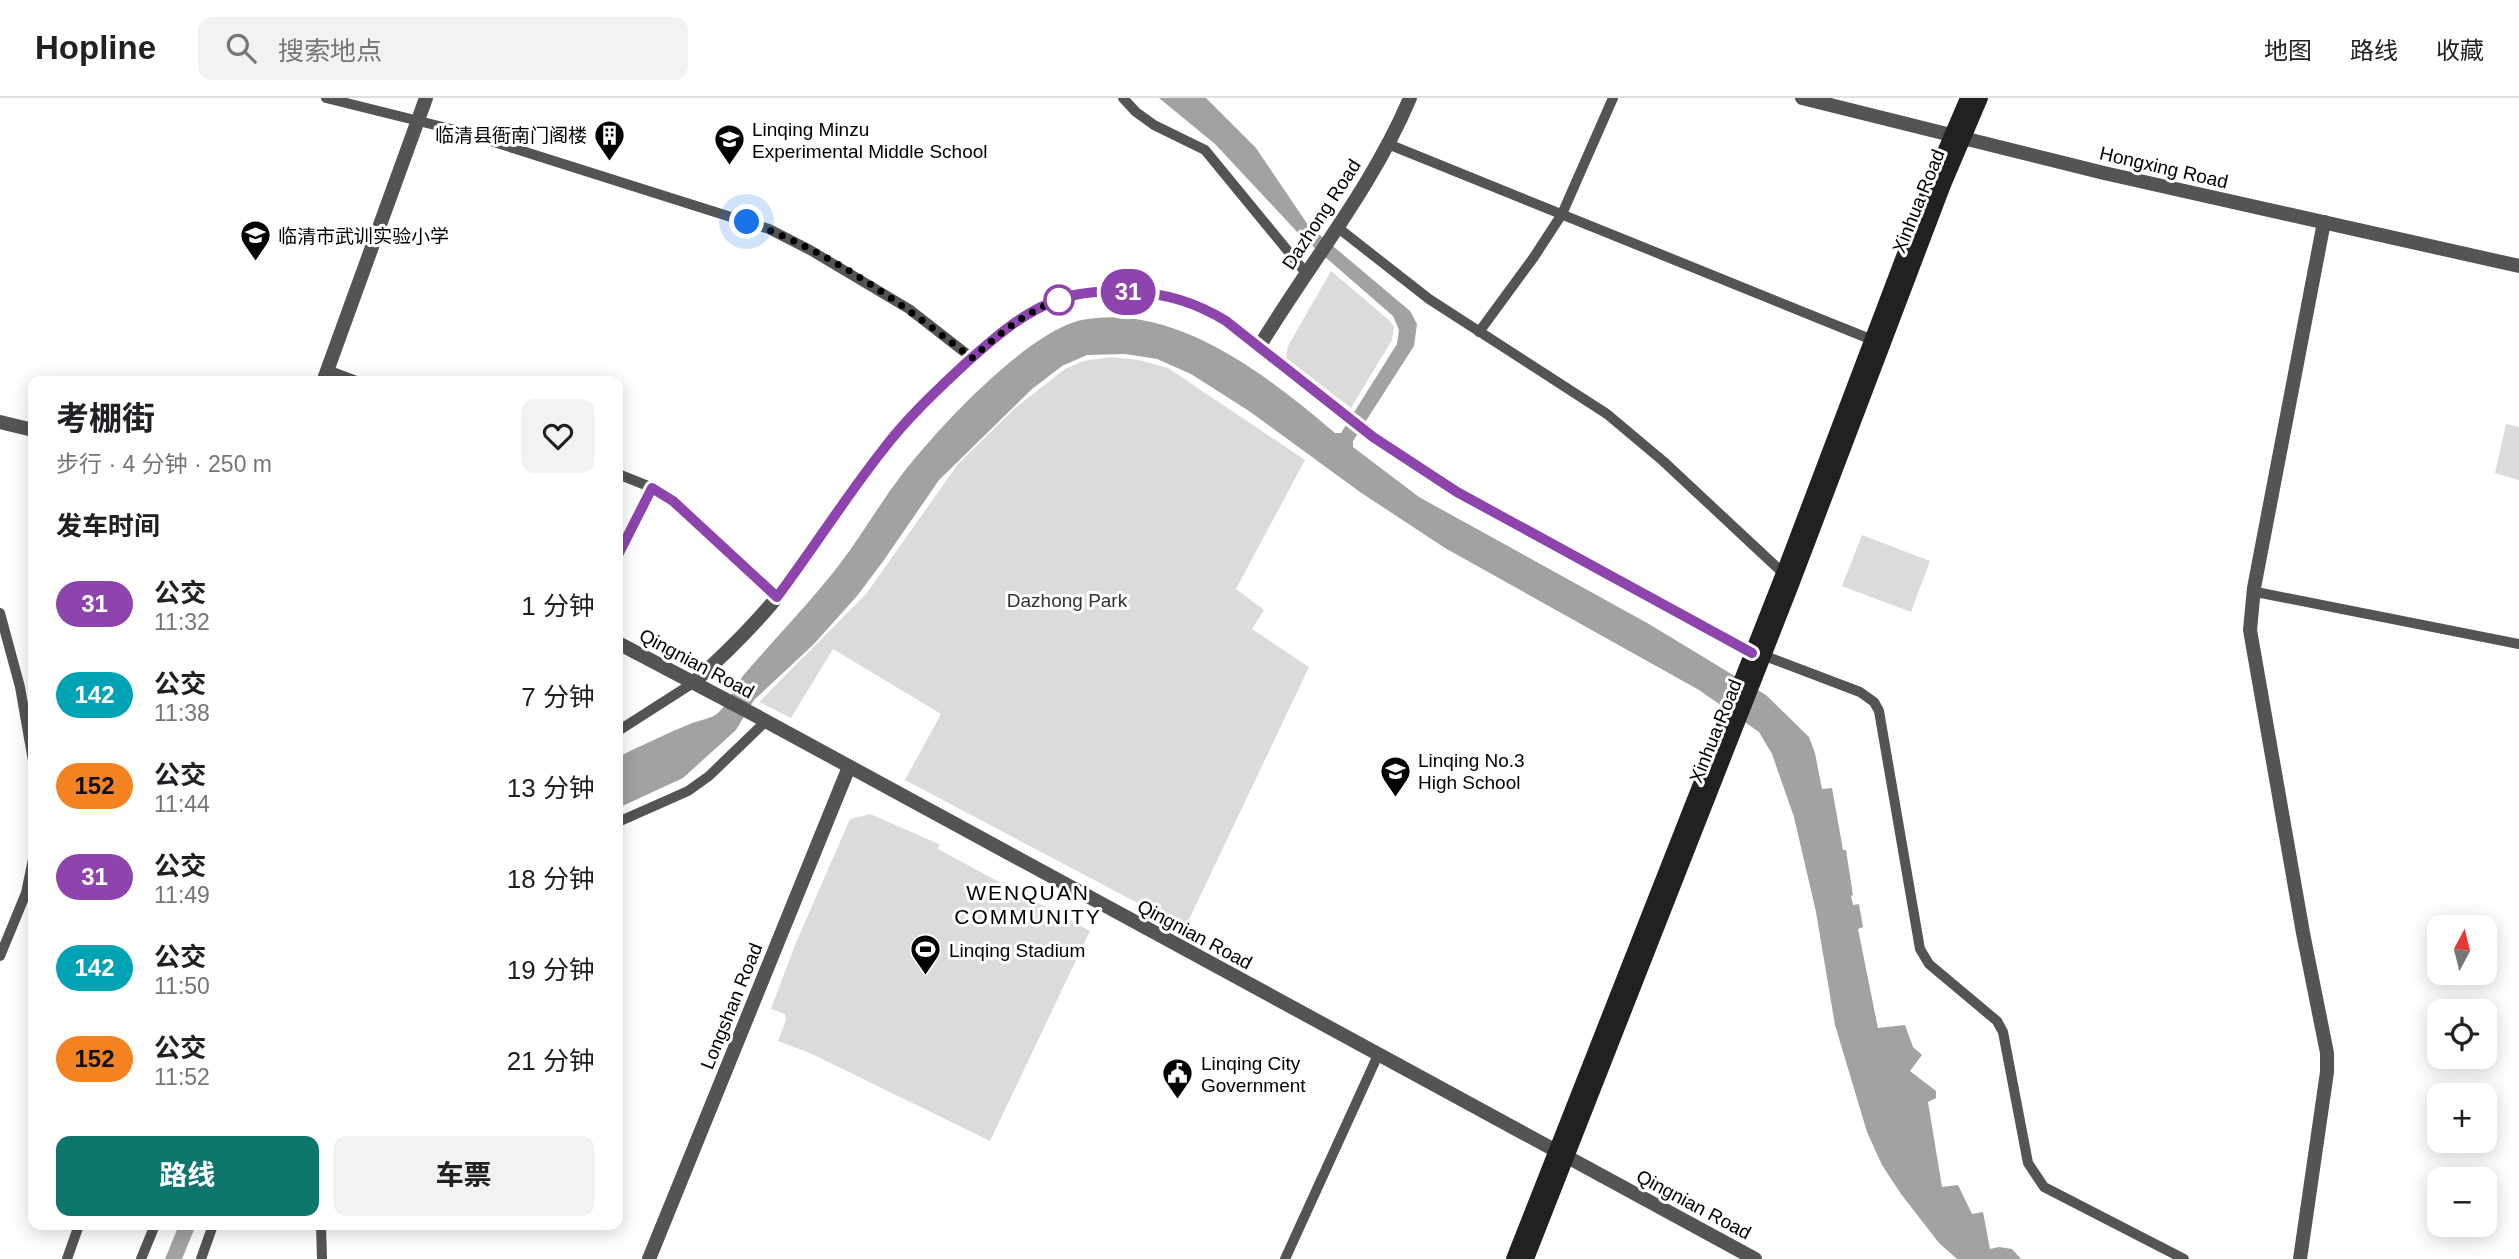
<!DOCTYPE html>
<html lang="zh">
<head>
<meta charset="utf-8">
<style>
  :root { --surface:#fff; --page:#f2f2f2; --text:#202124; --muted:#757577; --line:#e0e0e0; --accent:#0f766e }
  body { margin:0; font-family:Arial,"Noto Sans SC",sans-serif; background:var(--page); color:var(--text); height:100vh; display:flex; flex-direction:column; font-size:26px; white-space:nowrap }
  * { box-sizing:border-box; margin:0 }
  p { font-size:23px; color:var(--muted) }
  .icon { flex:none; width:38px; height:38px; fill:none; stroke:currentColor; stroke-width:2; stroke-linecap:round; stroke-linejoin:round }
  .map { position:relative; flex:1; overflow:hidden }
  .panel { position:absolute; left:28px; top:278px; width:595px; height:854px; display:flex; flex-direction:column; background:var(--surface); border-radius:14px; box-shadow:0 4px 18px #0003 }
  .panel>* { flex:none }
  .badge { padding:0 14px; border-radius:23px; font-size:24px; line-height:46px }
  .needle { width:46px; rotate:7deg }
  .tools { position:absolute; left:2427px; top:817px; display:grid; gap:14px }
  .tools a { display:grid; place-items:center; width:70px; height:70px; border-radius:14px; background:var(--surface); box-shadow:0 4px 18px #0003; font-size:35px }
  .you { position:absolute; width:35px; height:35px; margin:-18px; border:5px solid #fff; border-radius:50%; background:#1a73e8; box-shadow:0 0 0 10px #1a73e833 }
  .map>.badge { position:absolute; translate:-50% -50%; box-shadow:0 0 0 4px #fff }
  h2 { padding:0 28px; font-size:26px; line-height:63px }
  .round { display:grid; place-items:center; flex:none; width:74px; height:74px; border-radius:14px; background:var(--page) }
  .headline { display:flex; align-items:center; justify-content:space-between; height:119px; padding:0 28px }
  h1 { font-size:33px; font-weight:700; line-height:52px }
  .action { display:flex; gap:14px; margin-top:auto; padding:14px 28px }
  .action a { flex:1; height:80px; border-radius:14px; background:var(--accent); color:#fff; font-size:28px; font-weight:700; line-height:80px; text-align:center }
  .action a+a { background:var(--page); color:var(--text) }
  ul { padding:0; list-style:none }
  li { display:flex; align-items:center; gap:21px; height:91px; padding:0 28px }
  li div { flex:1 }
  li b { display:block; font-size:26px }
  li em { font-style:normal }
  li .badge { min-width:77px; font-weight:700; text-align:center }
  header { display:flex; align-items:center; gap:42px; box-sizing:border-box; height:98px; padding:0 35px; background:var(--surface); border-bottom:2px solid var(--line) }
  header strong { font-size:33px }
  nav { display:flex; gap:38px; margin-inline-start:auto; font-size:24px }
  .search { width:490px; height:63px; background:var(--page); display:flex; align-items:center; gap:18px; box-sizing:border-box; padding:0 24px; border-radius:14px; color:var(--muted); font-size:26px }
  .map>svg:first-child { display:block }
  .green { fill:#dbdbdb }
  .water { fill:#a2a2a2 }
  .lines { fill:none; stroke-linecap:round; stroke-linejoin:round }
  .minor { stroke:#545454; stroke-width:10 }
  .tertiary { stroke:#545454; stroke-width:14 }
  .secondary { stroke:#212121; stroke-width:14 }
  .line-casing { stroke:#fff; stroke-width:16 }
  .line { stroke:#8e44ad; stroke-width:10 }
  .walk { stroke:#000; stroke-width:7; stroke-dasharray:0 12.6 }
  .stop-dot { fill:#fff; stroke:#8e44ad; stroke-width:3.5 }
  .labels { text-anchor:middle; stroke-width:6; stroke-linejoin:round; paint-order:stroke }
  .poi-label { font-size:19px; fill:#000; stroke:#fff; text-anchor:start }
  .street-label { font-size:19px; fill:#000; stroke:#fff }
  .park-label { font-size:19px; fill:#323232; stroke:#fff }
  .neighbourhood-label { font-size:21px; letter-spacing:2px; fill:#000; stroke:#fff }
</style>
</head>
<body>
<header>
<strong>Hopline</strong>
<div class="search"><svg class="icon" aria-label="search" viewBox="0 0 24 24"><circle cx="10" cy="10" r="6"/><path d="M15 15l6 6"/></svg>搜索地点</div>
<nav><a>地图</a><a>路线</a><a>收藏</a></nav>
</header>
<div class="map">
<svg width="2519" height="1161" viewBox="0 0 2519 1161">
  <rect width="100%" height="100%" fill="#fff"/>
  <g class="green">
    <path d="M1331,173L1390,223L1394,229L1392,242L1351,310L1286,260L1288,248Z"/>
    <path d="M1111,259L1139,262L1168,270L1305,362L1236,491L1264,512L1252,531L1309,569L1185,830L905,682L941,616L833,551L791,620L759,604L866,496L958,366L1015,310L1065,271L1083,263Z"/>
    <path d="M2506,326L2519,329V382L2495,375Z"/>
    <path d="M1862,437L1930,463L1911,514L1842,488Z"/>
    <path d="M870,716L939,746L938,751L1090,833L990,1043L812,956L778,943L786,922L785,916L771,911L795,847L850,721Z"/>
  </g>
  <g class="water">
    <path d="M1159,0H1206L1256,50L1308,127L1410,213L1417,226L1414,248L1353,343V349L1419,399L1649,526L1766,597L1809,639L1815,655L1822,691L1832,690L1843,752H1846L1853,797L1851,798L1853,807L1859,806L1863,829L1858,831L1878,930L1905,927L1913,949L1922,957L1910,973L1936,993V1000L1928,1004L1942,1089L1958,1087L1972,1116L1983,1114L1990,1151L1999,1149L2012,1151L2021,1161H1957L1939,1145L1901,1096L1882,1067L1867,1034L1835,927L1816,814L1794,719L1772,656L1759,634L1699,592L1445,450L1360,394L1249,313L1191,276L1157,261L1125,256L1087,257L1062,268L1032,291L939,382L884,462L857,498L813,547L754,602L736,632L683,680L618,710V659C641,648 665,636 690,626C698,622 713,621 719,614C729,605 734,589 742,579C774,541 809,506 839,467C862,437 880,405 903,375C937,331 1028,233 1082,222C1176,204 1269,279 1335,335H1341L1397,246L1399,232L1393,218L1301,138L1215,46Z"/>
    <path d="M179,1127H196L182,1161H165Z"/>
  </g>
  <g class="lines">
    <g class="minor">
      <path d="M326,0L459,33L769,131L810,152L909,211L972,260"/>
      <path d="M1123,0L1136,14L1154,27L1205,52L1306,175"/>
      <path d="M1388,46L1870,241"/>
      <path d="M1337,129L1429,201L1607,316L1663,363L1783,475"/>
      <path d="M1479,234L1534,159L1562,116L1613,0"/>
      <path d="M327,272L359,284"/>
      <path d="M618,376L658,392L673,403L777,499"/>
      <path d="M618,457L652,390"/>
      <path d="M2261,495L2519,546"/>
      <path d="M0,515L20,589L33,663"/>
      <path d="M1765,558L1860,594L1874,604L1879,613L1920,851L1929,866L1997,923L2003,934L2028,1065L2044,1089L2184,1161"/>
      <path d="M618,633L693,585"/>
      <path d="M618,724L688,693L709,678L766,623"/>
      <path d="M0,858L26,795L33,761"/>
      <path d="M321,1127L322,1161"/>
      <path d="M67,1161L79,1127"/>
      <path d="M141,1161L155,1127"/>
      <path d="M201,1161L213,1127"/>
      <path d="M1285,1161L1378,957"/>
    </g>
    <g class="tertiary">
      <path d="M1802,0L2104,75L2519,168"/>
      <path d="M1259,249C1309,166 1372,90 1410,0"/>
      <path d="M323,284L426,0"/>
      <path d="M0,324L33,332"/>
      <path d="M618,545L751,615L1755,1161"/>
      <path d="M693,585C723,558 752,530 778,498C815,451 845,399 882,352C905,323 932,296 959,272C984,249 1009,227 1038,211C1095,180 1173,190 1226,223L1373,339L1457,394L1752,555"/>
      <path d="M649,1161L849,669"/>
      <path d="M2300,1161L2327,974V955L2303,835L2250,532L2254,490L2324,124"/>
    </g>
    <g class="secondary">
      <path d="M1513,1161L1783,475L1932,82L1967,0"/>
      <path d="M1527,1161L1792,487L1944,87L1981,0"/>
    </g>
  </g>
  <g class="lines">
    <defs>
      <path id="line" d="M618,457L652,390L673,403L777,499C813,451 845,400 882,353C906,321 937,292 966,265C994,240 1022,215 1057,202C1081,193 1106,193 1131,194C1164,195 1197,205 1226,223L1373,339L1457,394L1752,555"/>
    </defs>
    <use href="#line" class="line-casing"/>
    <use href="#line" class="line"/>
    <path class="walk" d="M747,124C830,152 903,207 972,260C998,237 1026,213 1059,202"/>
  </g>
  <defs>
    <symbol id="building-pin" viewBox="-11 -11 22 30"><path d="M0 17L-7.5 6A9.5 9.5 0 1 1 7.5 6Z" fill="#000" stroke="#fff"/><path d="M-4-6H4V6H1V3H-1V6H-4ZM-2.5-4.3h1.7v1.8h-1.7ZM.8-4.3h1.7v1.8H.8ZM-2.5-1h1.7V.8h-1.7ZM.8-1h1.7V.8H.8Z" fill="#fff"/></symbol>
    <symbol id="school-pin" viewBox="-11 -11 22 30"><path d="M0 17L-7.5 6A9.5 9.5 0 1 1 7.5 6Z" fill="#000" stroke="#fff"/><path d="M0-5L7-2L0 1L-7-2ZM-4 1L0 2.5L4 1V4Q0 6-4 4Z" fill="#fff"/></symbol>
    <symbol id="stadium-pin" viewBox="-11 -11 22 30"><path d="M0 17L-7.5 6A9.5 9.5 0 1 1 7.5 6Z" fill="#000" stroke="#fff"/><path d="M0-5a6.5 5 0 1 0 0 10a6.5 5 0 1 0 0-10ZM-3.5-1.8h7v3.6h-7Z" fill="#fff"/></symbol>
    <symbol id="civic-pin" viewBox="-11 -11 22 30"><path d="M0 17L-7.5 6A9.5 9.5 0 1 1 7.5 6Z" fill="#000" stroke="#fff"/><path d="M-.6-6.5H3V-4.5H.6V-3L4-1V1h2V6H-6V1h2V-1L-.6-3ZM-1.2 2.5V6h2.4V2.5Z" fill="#fff"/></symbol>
  </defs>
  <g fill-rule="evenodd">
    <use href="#building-pin" x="592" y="20" width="35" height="47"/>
    <use href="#school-pin" x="712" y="24" width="35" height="47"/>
    <use href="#school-pin" x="238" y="120" width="35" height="47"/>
    <use href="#school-pin" x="1378" y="656" width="35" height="47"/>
    <use href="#stadium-pin" x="908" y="834" width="35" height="47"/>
    <use href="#civic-pin" x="1160" y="958" width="35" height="47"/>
  </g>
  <circle class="stop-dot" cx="1059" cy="202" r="14"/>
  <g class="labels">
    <g class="poi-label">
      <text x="752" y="38">Linqing Minzu<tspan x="752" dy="22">Experimental Middle School</tspan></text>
      <text x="587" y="44" text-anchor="end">临清县衙南门阁楼</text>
      <text x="278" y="145">临清市武训实验小学</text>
      <text x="1418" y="669">Linqing No.3<tspan x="1418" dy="22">High School</tspan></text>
      <text x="949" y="859">Linqing Stadium</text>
      <text x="1201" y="972">Linqing City<tspan x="1201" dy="22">Government</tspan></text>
    </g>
    <g class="street-label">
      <text transform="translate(2164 69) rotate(13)" y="7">Hongxing Road</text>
      <text transform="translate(1918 103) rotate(-68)" y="7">Xinhua Road</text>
      <text transform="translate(1321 116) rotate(-57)" y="7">Dazhong Road</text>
      <text transform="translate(697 565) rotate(28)" y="7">Qingnian Road</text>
      <text transform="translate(1715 633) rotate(-68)" y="7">Xinhua Road</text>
      <text transform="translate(1195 836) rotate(28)" y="7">Qingnian Road</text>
      <text transform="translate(731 908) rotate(-68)" y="7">Longshan Road</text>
      <text transform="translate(1694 1106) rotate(28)" y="7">Qingnian Road</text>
    </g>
    <g class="park-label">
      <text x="1067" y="509">Dazhong Park</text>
    </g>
    <g class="neighbourhood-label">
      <text x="1028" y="802">WENQUAN<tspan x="1028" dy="24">COMMUNITY</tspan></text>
    </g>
  </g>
</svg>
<div class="tools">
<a><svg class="needle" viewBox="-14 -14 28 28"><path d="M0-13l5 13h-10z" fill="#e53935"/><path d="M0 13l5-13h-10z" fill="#757577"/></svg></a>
<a><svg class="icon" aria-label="locate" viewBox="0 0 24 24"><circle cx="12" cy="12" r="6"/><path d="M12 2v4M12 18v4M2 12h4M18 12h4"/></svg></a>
<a>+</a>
<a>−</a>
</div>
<div class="you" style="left:747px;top:124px"></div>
<b class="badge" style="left:1128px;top:194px;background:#8e44ad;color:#fff">31</b>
<section class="panel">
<div class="headline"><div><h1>考棚街</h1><p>步行 · 4 分钟 · 250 m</p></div><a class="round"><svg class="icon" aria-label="heart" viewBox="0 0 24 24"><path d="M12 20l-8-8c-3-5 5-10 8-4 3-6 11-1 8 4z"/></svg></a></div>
<h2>发车时间</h2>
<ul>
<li><span class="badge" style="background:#8e44ad;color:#fff">31</span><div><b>公交</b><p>11:32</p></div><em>1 分钟</em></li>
<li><span class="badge" style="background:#00a3b4;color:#fff">142</span><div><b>公交</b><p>11:38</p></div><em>7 分钟</em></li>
<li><span class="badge" style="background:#f58220;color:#111">152</span><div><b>公交</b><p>11:44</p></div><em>13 分钟</em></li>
<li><span class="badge" style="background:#8e44ad;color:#fff">31</span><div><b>公交</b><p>11:49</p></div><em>18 分钟</em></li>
<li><span class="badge" style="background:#00a3b4;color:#fff">142</span><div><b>公交</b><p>11:50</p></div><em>19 分钟</em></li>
<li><span class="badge" style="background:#f58220;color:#111">152</span><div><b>公交</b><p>11:52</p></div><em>21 分钟</em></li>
</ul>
<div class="action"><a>路线</a><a>车票</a></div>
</section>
</div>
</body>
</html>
